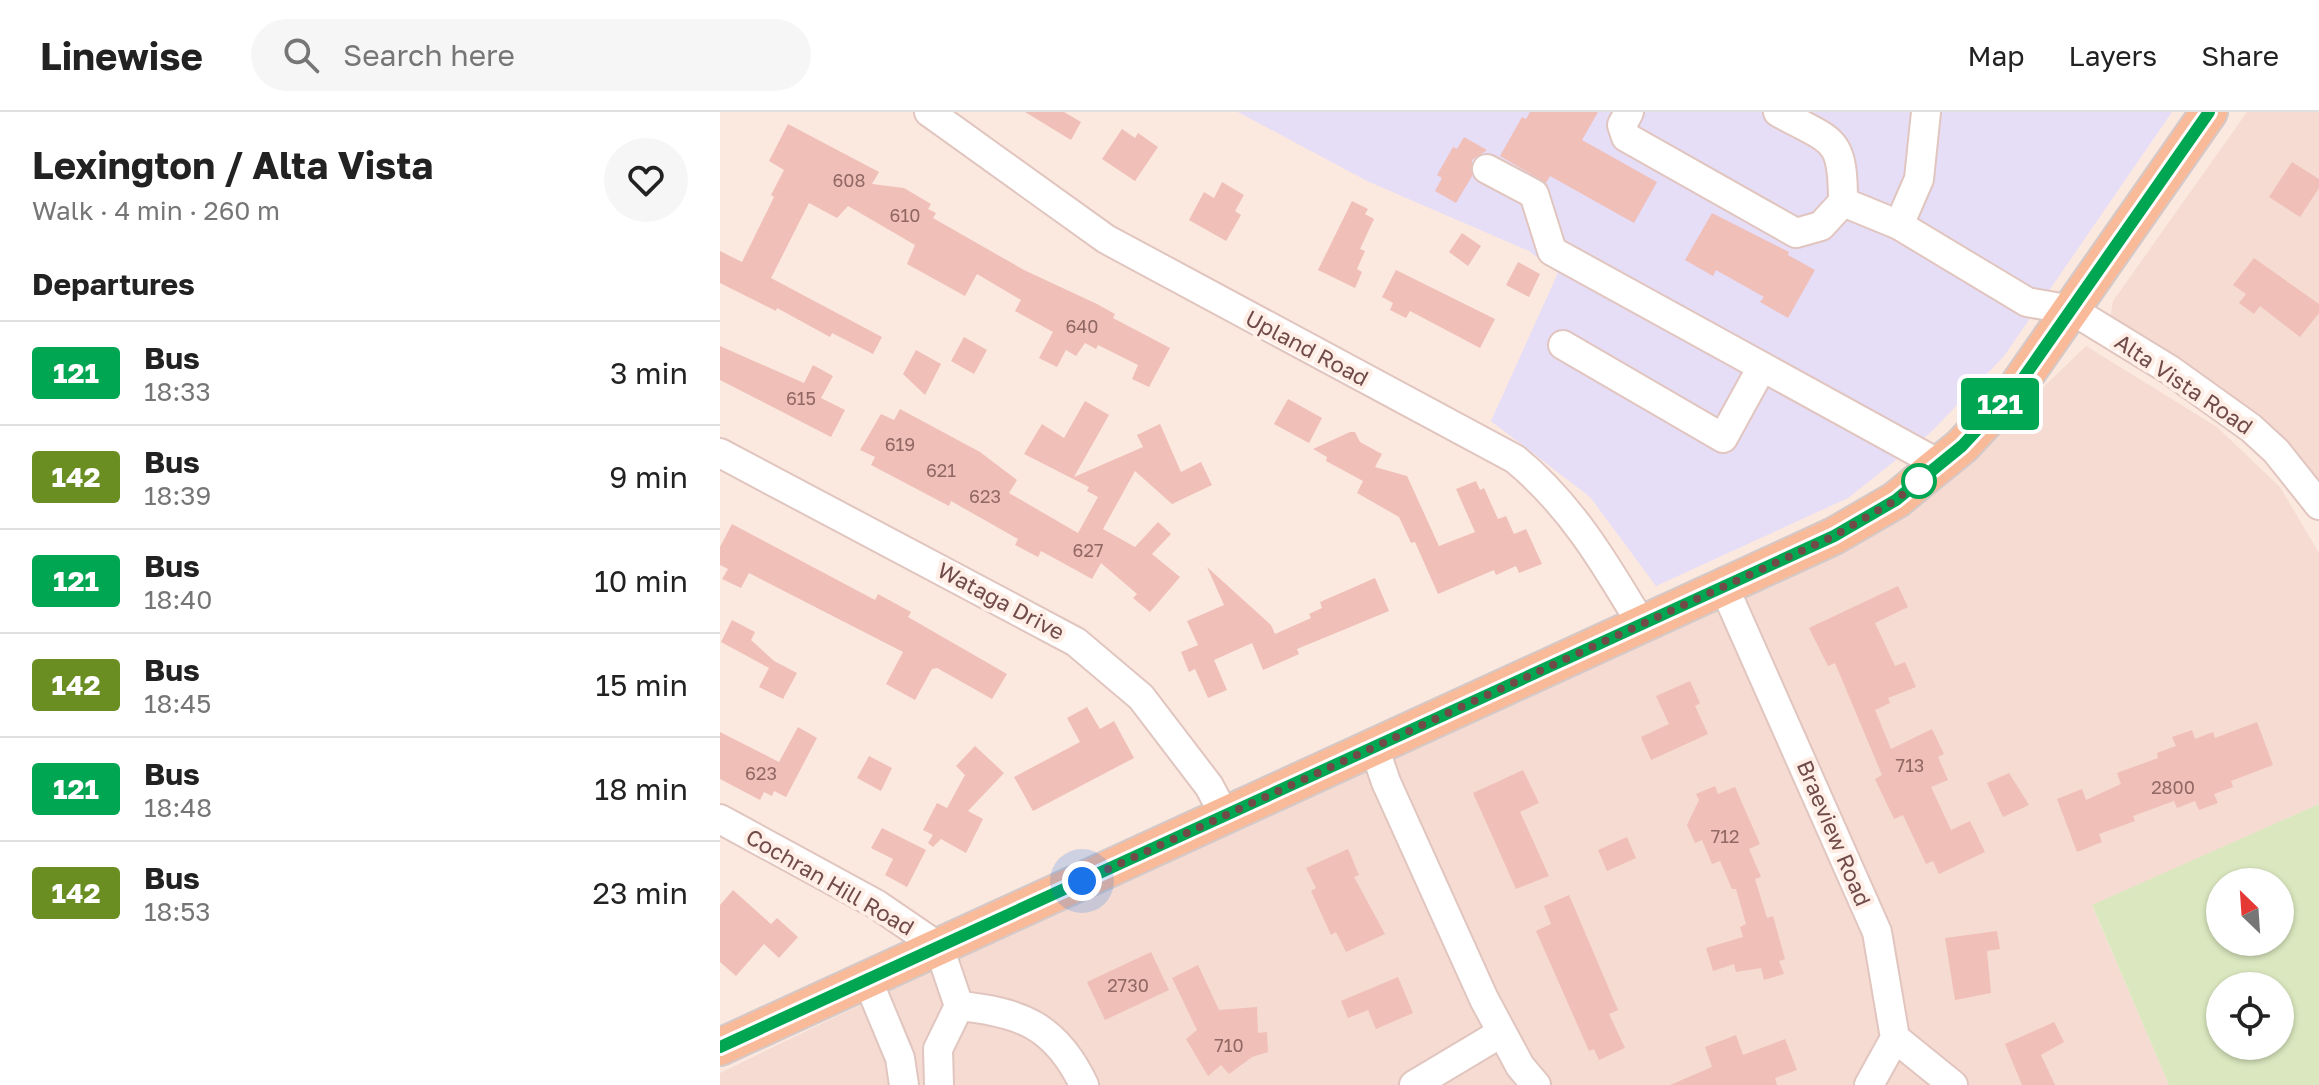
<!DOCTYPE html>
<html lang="en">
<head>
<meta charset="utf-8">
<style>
  :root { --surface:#fff; --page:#f6f6f6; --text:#222; --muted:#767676; --line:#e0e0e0 }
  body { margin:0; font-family:"Golos Text",sans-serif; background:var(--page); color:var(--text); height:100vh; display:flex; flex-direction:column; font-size:30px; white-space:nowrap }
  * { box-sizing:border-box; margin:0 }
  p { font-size:26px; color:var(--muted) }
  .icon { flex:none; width:44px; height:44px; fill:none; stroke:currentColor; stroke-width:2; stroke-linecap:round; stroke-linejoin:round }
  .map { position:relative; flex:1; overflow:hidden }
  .drawer { display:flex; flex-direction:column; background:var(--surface); width:720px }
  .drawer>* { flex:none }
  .badge { padding:0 16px; border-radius:6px; font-size:28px; line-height:52px }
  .needle { width:52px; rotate:335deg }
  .fabs { position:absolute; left:1486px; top:756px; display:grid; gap:16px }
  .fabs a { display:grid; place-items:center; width:88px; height:88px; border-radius:50%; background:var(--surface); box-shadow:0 2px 6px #0004; font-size:40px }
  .you { position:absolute; width:40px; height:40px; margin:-20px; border:6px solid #fff; border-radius:50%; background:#1a73e8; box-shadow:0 0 0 12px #1a73e833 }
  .map>.badge { position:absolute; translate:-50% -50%; box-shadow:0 0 0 4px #fff }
  h2 { padding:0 32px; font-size:30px; line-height:72px }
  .round { display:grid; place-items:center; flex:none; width:84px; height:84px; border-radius:42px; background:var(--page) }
  .head { display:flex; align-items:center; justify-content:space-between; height:136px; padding:0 32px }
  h1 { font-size:38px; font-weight:700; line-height:60px }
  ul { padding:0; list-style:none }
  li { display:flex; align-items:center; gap:24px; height:104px; padding:0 32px; border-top:2px solid var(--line) }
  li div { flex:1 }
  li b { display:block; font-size:30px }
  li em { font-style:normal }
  li .badge { min-width:88px; font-weight:700; text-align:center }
  header { display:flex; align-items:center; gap:48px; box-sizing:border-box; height:112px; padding:0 40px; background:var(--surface); border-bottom:2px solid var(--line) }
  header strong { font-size:38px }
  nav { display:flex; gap:44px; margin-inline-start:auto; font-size:28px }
  .search { width:560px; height:72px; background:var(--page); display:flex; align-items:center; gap:20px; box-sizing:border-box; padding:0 28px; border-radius:44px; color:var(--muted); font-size:30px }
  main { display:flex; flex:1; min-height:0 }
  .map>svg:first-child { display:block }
  .residential { fill:#f5dbd2 }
  .education { fill:#e6ddf7 }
  .green { fill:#dbe8bf; fill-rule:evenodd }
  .building { fill:#f0bfb8 }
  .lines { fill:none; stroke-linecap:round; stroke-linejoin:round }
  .minor-casing { stroke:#e1c5bf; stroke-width:32 }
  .major-casing { stroke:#d4c9c8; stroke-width:40 }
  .minor { stroke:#fff; stroke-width:28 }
  .major { stroke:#f9ba99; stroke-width:36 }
  .line-casing { stroke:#fff; stroke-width:18 }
  .line { stroke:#00a651; stroke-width:12 }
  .walk { stroke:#714b48; stroke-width:8; stroke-dasharray:0 14.4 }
  .stop-dot { fill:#fff; stroke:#00a651; stroke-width:4 }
  .labels { text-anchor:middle; stroke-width:8; stroke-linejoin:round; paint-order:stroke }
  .number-label { font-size:18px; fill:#916864 }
  .street-label { font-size:22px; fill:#714b48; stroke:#ffeee6 }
</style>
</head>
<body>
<header>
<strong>Linewise</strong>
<div class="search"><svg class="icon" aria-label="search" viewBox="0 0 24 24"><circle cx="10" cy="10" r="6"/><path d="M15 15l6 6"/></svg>Search here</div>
<nav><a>Map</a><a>Layers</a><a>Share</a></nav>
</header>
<main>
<section class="drawer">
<div class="head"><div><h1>Lexington / Alta Vista</h1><p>Walk · 4 min · 260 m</p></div><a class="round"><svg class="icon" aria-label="heart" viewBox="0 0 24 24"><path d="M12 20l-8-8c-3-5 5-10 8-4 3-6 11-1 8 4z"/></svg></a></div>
<h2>Departures</h2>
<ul>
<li><span class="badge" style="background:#00a651;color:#fff">121</span><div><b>Bus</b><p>18:33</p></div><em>3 min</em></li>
<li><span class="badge" style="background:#6b8e23;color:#fff">142</span><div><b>Bus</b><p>18:39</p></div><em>9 min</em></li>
<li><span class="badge" style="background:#00a651;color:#fff">121</span><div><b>Bus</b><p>18:40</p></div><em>10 min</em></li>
<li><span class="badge" style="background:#6b8e23;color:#fff">142</span><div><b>Bus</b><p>18:45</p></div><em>15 min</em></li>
<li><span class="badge" style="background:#00a651;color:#fff">121</span><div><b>Bus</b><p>18:48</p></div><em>18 min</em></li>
<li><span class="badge" style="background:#6b8e23;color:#fff">142</span><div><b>Bus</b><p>18:53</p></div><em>23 min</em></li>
</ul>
</section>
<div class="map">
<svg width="1599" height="973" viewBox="0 0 1599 973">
  <rect width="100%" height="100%" fill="#fbe9e0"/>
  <g class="residential">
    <path d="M1527,0H1599V373L1563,330L1516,288L1390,208L1393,189Z"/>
    <path d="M1366,234L1497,315L1560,375L1599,441V692L1372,794L1449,973H0V961L307,812L1201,393Z"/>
  </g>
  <path class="education" d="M518,0H1452L1284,244L1211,320L1128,386L936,474L870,385L771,309L838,161L809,139L647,69Z"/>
  <path class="green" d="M1599,692V973H1449L1372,793ZM1500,770H1560V830H1500ZM1500,874H1560V934H1500Z"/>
  <g class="building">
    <path d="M305,0H344L361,10L351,28Z"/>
    <path d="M810,0H878L862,28L937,70L914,111L830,64L826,71L780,44L802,5L806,7Z"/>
    <path d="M68,12L159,60L152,72L184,76L211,92L208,97L216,101L213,106L304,158L377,192L395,202L393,206L450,236L429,275L412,267L418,253L378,233L376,237L365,231L356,244L346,238L337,255L319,246L333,220L295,199L301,188L257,162L245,184L187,152L195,133L128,94L117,106L89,91L51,166L162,225L153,242L112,221L110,225L57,196L56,199L0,171V139L22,150L54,85L51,83L64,58L49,49Z"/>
    <path d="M402,17L415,26L418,21L438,35L415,69L382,47Z"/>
    <path d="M744,25L767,38L752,48V64L736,91L715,79L722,66L717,63L733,35L737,37Z"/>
    <path d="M1572,50L1599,67V76L1580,105L1549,85Z"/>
    <path d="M502,70L524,83L515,99L521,103L506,129L469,108L484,80L494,86Z"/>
    <path d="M632,89L648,97L645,102L654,107L640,137L645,139L637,157L642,160L635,176L598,158Z"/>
    <path d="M992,101L1069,140L1068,143L1095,158L1068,206L1040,190L1044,185L996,158L993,164L965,148Z"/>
    <path d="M742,121L761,134L748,154L729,140Z"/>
    <path d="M1534,146L1599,192V201L1580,225L1540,194L1534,202L1519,191L1526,182L1513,173Z"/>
    <path d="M798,150L820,162L809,185L786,173Z"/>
    <path d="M676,158L775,207L760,236L690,199L686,206L670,198L673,191L662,185Z"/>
    <path d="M244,225L267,238L254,262L231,249Z"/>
    <path d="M0,234L84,271L93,253L113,264L101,286L125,298L111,325L0,268Z"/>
    <path d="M196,238L221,252L205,283L183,262Z"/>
    <path d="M568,287L602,306L589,331L554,312Z"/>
    <path d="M365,289L389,303L354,365L423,335L417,323L440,312L461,360L481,350L492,373L452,392L415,359L383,417L415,435L438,410L451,422L432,442L460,465L430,500L413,486L417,482L381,451L372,467L321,439L318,445L295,433L298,427L231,389L229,394L151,353L155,345L140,338L161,302L174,308L180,297L260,340L297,368L289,381L358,421L378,385L367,379L369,375L304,342L322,312L344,326Z"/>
    <path d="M630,320H635L640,330L662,342L655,355L687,364L719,434L755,420L736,377L756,369L760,378L764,376L778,407L786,404L794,422L806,417L822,452L799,461L796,454L776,463L774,458L718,482L695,430L691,431L679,405L637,381L643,369L606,349L607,345L593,337Z"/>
    <path d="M12,412L155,488L158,482L191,500L188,505L287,562L272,587L217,556L212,557L195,588L166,572L183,540L29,461L21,476L2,467L8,457L0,453V435Z"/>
    <path d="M487,455L551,513L555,522L591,506L589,502L602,496L600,490L655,466L669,499L577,537L579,542L543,558L532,531L494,548L507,578L488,586L475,557L469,560L461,540L478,533L467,509L504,493Z"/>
    <path d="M1178,474L1188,495L1155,511L1175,554L1185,550L1196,575L1168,586L1170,591L1155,598L1171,637L1212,617L1224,642L1218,645L1228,668L1211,675L1231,718L1250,709L1265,740L1219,762L1213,749L1206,752L1183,703L1174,707L1155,667L1162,663L1115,551L1108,554L1089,516Z"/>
    <path d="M12,508L35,520L31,528L54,549L77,561L63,587L39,575L49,556L1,530Z"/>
    <path d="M970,569L980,591L975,594L988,622L931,648L921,625L949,612L936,584Z"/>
    <path d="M367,595L380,617L394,609L414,646L313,699L294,665L360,630L347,606Z"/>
    <path d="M1537,610L1553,653L1511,669L1513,675L1494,682L1498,691L1479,698L1475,689L1457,696L1454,689L1413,704L1415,709L1379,722L1382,730L1357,740L1337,687L1362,677L1366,688L1401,672L1397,661L1438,646L1437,641L1456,634L1452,625L1472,618L1475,627L1493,620L1495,626Z"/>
    <path d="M78,615L97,626L66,685L54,679L52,684L44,680L40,688L0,667V620L59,650Z"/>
    <path d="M255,634L284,661L248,699L263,707L246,741L221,727L213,735L208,731L213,723L203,718L217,691L227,696L245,663L236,654Z"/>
    <path d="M149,644L172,656L161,679L137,666Z"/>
    <path d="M803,658L819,691L800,700L829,764L796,777L753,681Z"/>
    <path d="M1289,661L1309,693L1283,705L1267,671Z"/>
    <path d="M995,674L998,682L1015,675L1040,732L1029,737L1041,765L1035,767L1047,806L1053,804L1065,847L1059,849L1064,862L1044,868L1041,856L1016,860L1014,852L993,859L986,836L1023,825L1020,815L1026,812L1016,777H1012L1000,749L992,752L982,728L975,731L967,713L979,688L976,682Z"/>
    <path d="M162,716L206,738L187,775L165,763L173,747L151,736Z"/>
    <path d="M907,725L916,746L887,759L878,738Z"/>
    <path d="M628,737L639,763L634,765L665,822L626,840L616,820L611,823L591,779L596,776L586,756Z"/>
    <path d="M13,778L51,812L57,806L78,825L59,846L44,832L16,864L0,850V793Z"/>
    <path d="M849,783L898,898L889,902L905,936L879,948L874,937L869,939L816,819L831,812L824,794Z"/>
    <path d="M1277,819L1280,837L1267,839L1271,881L1235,888L1225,826Z"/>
    <path d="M431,840L449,878L385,908L367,870Z"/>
    <path d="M478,853L499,898L537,895L538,921L547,920L548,940L532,945L509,962L501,953L488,964L466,927L477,918L452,866Z"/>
    <path d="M678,865L693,901L656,917L648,898L628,906L621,889Z"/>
    <path d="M1334,910L1344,930L1321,943L1335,973H1302L1285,932Z"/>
    <path d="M1016,923L1023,943L1065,927L1077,958L1055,966L1057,973H950L992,955L985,935Z"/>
  </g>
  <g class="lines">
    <defs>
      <g id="minor">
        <path d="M209,0L386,127L795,347C851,393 885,451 922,513"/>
        <path d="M909,0L902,13L906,25L1076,121L1101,114L1123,90C1123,23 1113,31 1058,0"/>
        <path d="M1206,0L1199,67L1179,113L1307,190L1352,198L1450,258L1531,316L1556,339L1599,393"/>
        <path d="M767,57L814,82L832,139L1219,352"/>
        <path d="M1123,90L1179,113"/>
        <path d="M843,233L1003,326L1042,255"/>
        <path d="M0,341L356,530L421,585L489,674L505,704"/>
        <path d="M1004,475L1157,820L1175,926L1149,973"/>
        <path d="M654,635L666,670L764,887L800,954L816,973"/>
        <path d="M0,707L156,792L219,835L239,894"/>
        <path d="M148,869L180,946L184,973"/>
        <path d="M239,894C301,900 336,914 364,973"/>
        <path d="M1175,926L1233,973"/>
        <path d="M219,973L218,937L239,894"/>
        <path d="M694,973L781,921"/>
      </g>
      <path id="major" d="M0,935L1114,424L1176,388L1199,369L1242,334L1297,275L1489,0"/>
    </defs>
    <use href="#minor" class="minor-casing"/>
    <use href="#major" class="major-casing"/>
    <use href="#minor" class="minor"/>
    <use href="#major" class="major"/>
  </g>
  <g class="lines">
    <defs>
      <path id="line" d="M0,935L1114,424L1176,388L1199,369L1242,334L1297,275L1489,0"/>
    </defs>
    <use href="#line" class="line-casing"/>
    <use href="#line" class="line"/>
    <path class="walk" d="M362,769L1114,424L1176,388L1199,369"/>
  </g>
  <circle class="stop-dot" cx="1199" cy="369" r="16"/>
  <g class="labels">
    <g class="number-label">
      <text x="129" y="75">608</text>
      <text x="185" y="110">610</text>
      <text x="362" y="221">640</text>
      <text x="81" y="293">615</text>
      <text x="180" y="339">619</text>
      <text x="221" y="365">621</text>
      <text x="265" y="391">623</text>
      <text x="368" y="445">627</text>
      <text x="1190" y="660">713</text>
      <text x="41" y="668">623</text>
      <text x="1453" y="682">2800</text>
      <text x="1005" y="731">712</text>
      <text x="408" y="880">2730</text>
      <text x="509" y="940">710</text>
    </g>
    <g class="street-label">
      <text transform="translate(587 236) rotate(28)" y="8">Upland Road</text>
      <text transform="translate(1464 272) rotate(34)" y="8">Alta Vista Road</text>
      <text transform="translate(281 489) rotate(28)" y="8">Wataga Drive</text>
      <text transform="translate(1114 721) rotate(67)" y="8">Braeview Road</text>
      <text transform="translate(110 770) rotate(30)" y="8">Cochran Hill Road</text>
    </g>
  </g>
</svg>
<div class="fabs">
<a><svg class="needle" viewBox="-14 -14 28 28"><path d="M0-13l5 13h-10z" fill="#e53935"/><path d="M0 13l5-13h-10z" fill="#767676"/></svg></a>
<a><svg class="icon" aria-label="locate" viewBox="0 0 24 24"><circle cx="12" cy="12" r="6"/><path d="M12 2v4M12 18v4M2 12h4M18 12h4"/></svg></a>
</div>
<div class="you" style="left:362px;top:769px"></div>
<b class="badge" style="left:1280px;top:292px;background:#00a651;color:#fff">121</b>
</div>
</main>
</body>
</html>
